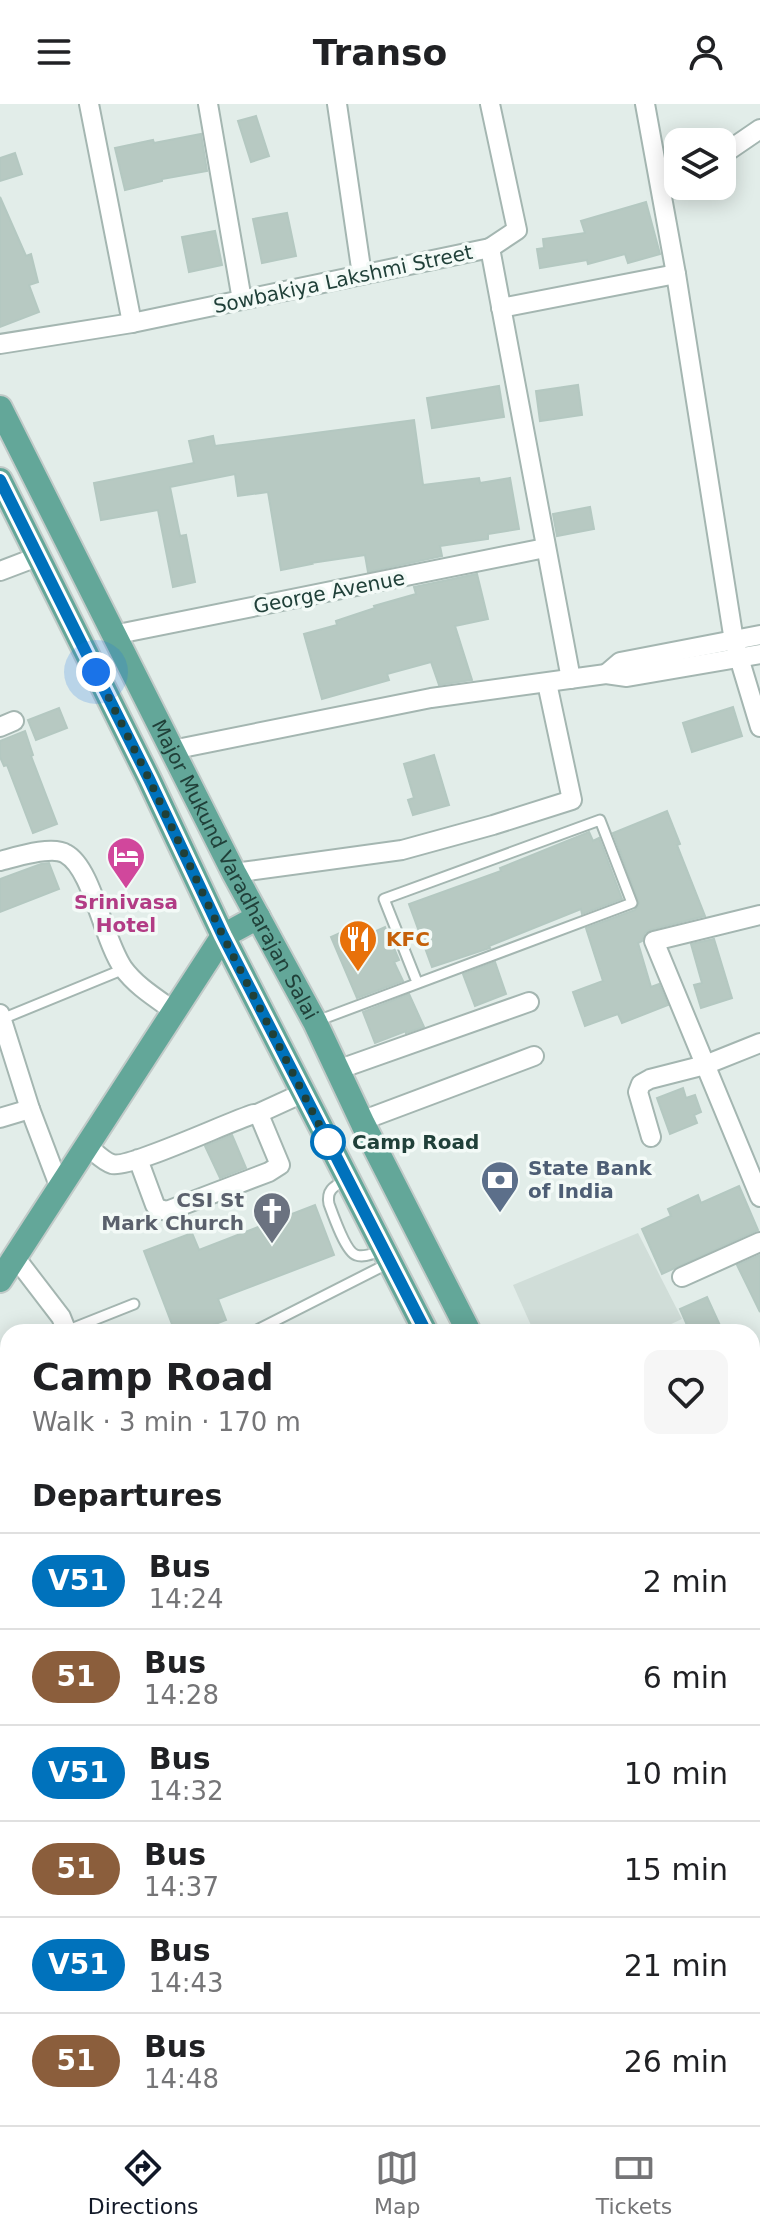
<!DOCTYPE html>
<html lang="en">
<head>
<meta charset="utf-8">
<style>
  :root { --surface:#fff; --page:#f6f6f6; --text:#202124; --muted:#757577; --line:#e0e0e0; --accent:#111827 }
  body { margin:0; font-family:"DejaVu Sans",sans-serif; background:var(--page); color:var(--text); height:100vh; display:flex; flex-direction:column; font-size:30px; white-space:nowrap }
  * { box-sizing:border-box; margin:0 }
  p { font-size:26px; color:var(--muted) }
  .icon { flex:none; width:44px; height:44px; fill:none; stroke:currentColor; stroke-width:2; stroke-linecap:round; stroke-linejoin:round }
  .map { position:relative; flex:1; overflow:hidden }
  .side { position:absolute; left:0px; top:1220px; width:760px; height:802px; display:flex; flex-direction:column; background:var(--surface); border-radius:24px 24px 0 0; box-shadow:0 4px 20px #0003 }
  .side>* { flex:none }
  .badge { padding:0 16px; border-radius:26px; font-size:28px; line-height:52px }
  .controls { position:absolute; left:664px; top:24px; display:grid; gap:16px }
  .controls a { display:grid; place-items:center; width:72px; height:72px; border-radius:16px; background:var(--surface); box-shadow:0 4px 20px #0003; font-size:40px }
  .you { position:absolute; width:40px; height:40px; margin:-20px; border:6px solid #fff; border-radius:50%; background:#1a73e8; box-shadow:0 0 0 12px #1a73e833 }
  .map>.badge { position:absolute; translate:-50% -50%; box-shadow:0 0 0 4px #fff }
  h2 { padding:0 32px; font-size:30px; line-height:72px }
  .round { display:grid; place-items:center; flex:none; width:84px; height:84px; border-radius:16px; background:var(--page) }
  .overview { display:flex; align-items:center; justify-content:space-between; height:136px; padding:0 32px }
  h1 { font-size:38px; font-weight:700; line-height:60px }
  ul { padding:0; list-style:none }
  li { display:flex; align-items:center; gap:24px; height:96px; padding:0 32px; border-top:2px solid var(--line) }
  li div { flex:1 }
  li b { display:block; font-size:30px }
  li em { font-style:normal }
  li .badge { min-width:88px; font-weight:700; text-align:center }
  header { display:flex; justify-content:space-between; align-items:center; height:104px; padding:0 32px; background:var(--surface); font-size:36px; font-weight:700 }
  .tabs { display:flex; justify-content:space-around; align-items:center; height:112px; border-top:2px solid var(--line); background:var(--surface); font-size:22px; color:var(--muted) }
  .tabs a { display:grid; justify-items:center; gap:4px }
  .tabs .selected { color:var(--accent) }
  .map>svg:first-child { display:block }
  .built { fill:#d0ddd8 }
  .building { fill:#b7c9c2; stroke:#b4c8c1; stroke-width:2 }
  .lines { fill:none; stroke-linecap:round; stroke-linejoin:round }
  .lane-casing { stroke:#a4b6b1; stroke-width:13 }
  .street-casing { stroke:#a4b6b1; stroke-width:22 }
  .primary-casing { stroke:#c1cac8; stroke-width:28 }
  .lane { stroke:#fff; stroke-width:9 }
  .street { stroke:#fff; stroke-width:18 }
  .primary { stroke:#63a799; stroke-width:24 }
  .line-casing { stroke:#fff; stroke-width:18 }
  .line { stroke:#0072bc; stroke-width:12 }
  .walk { stroke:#204039; stroke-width:8; stroke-dasharray:0 14.4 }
  .stop-dot { fill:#fff; stroke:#0072bc; stroke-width:4 }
  .labels { text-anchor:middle; stroke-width:7; stroke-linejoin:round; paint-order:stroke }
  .street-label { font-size:20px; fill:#204039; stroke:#f3faf7 }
  .hotel-label { font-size:20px; font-weight:bold; fill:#b23c85; stroke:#f3faf7 }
  .food-label { font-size:20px; font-weight:bold; fill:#c56008; stroke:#f3faf7; text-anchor:start }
  .stop-label { font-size:20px; font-weight:bold; fill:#204039; stroke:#f3faf7; text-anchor:start }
  .service-label { font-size:20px; font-weight:bold; fill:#4e5e75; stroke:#f3faf7; text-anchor:start }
  .worship-label { font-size:20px; font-weight:bold; fill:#5b616d; stroke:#f3faf7; text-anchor:end }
</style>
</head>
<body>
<header><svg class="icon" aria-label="menu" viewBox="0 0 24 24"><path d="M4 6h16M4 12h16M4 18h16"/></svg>Transo<svg class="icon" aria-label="person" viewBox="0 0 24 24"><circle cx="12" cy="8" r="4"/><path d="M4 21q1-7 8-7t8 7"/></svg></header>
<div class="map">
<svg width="760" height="2021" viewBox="0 0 760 2021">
  <rect width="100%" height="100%" fill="#e2ede9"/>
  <path class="built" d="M638,1129L682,1215L654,1228H534L513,1181Z"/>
  <g class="building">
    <path d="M256,12L269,52L251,58L238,17Z"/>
    <path d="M201,30L207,67L162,75V77L125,86L115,44L153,36L154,39Z"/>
    <path d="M15,49L22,70L0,77V54Z"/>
    <path d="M0,93L26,152L31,150L38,178L29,181L39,208L0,223Z"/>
    <path d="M646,98L660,150L628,159L625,150L588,160L587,156L540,164L537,145L544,144L543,135L585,129L581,117Z"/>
    <path d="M287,109L296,152L262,159L253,115Z"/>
    <path d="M215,127L222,161L189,168L182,133Z"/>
    <path d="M578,281L582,311L540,317L536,287Z"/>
    <path d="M499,282L504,313L432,324L427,294Z"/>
    <path d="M414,316L423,381L479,374L480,379L510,374L519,425L488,430V435L440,442L442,452L368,468L365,451L311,459L312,460L281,466L268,388L238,392L235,370L170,383L180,432L186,431L195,478L173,483L158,406L101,416L94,379L194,359L189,337L213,332L215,342Z"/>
    <path d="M590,403L594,425L557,432L553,410Z"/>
    <path d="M477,470L488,515L455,522L472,576L439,581L431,558L387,570L389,576L322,595L304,530L337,521L336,517L375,504L374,502L416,490L414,483Z"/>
    <path d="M733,603L742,632L692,648L683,619Z"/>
    <path d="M59,604L67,624L36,636L28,616Z"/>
    <path d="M25,627L33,651L31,652L57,720L33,729L7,661L4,662L0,653V637Z"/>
    <path d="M434,651L449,701L413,711L408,696L414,694L404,660Z"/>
    <path d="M667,707L680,740L677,741L705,812L650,826L645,829L642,837L638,839L651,883L659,880L668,901L622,919L618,910L585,922L573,888L603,877L586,824L635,806L639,799L613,729Z"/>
    <path d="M589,728L593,737L599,734L622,795L582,810L581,805L489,842L490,844L432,863L409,800L501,767L500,764Z"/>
    <path d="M49,759L59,785L0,808V775L41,760Z"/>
    <path d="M360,820L365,832L385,823L399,856L394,858L403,877L357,894L331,833Z"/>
    <path d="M714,835L732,894L701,904L694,881L702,879L691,840Z"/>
    <path d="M495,858L506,890L475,902L463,870Z"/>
    <path d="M409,890L424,923L406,929V927L375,939L363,908Z"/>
    <path d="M683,984L686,994L695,991L701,1008L694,1011L697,1019L670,1030L657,994Z"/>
    <path d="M232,1031L246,1064L220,1074L205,1042Z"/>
    <path d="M739,1082L758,1126L662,1170L642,1125L671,1112L668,1105L698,1091L701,1099Z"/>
    <path d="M315,1101L334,1151L218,1195L226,1216L195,1228H175L144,1147L192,1129L199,1146Z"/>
    <path d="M760,1151V1208L737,1161Z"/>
    <path d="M707,1193L723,1228H690L680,1205Z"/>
  </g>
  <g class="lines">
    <defs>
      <g id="lane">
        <path d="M2,915L124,865"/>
        <path d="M317,917L632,799L600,716L384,795L417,878"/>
        <path d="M347,1075C335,1082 326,1085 329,1100C333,1111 346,1148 356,1151C364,1154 374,1149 382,1147"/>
        <path d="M66,1227L134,1200"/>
        <path d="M253,1228L387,1160"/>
      </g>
      <g id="street">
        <path d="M89,0L132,219"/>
        <path d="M208,0L242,196"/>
        <path d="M337,0L362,171"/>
        <path d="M490,0L517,126L490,144"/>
        <path d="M645,0L676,170L734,537L760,623"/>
        <path d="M722,51L760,25"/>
        <path d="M501,204L676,170"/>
        <path d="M0,240L132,219L490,144L571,575"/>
        <path d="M0,467L37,453"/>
        <path d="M113,531L545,444"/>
        <path d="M606,570L620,558L760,531"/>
        <path d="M0,623L14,617"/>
        <path d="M172,646L431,594L606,570L627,573L760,550"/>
        <path d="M0,757C16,753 52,741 66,750C92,764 103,835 123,864C136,882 156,894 174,907"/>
        <path d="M234,769L402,746L493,721L572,696L547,579"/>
        <path d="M760,811L654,837L760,1093"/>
        <path d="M0,910L30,1005L60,1084"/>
        <path d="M337,966L529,898"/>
        <path d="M257,1010L303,989"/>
        <path d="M0,1014L30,1005"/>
        <path d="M361,1017L534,952"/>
        <path d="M651,1033L638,988L641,980L650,975L705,961L760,939"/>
        <path d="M87,1042C95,1048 104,1058 112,1060C129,1065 230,1017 254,1010L260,1013L280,1061L269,1068L167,1107L159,1105L155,1101L138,1055"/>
        <path d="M15,1153L61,1213L67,1228"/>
        <path d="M682,1173L760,1138"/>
        <path d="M752,1369L760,1363"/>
        <path d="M752,1560L760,1554"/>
        <path d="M0,1609L8,1606"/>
        <path d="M752,1984L760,1980"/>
        <path d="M0,2006L5,2021"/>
        <path d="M197,2014L198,2021"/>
        <path d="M463,2014L465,2021"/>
        <path d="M681,2021L695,2014"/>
      </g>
      <g id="primary">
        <path id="s1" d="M0,304L234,769L315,918L363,1020L469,1228"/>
        <path d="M0,376L149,675L223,832L426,1228"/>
        <path d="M0,1176L223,832L258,813"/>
        <path d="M752,1789L760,1805"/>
        <path d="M752,1875L760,1891"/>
      </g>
    </defs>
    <use href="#lane" class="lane-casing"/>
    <use href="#street" class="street-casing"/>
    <use href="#primary" class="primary-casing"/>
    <use href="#lane" class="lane"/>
    <use href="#street" class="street"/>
    <use href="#primary" class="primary"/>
  </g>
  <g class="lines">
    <defs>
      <path id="line" d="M0,376L149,675L223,832L426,1228"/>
    </defs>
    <use href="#line" class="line-casing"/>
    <use href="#line" class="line"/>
    <path class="walk" d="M96,568L149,675L223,832L333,1048L328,1038"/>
  </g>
  <defs>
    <symbol id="hotel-pin" viewBox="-11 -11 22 30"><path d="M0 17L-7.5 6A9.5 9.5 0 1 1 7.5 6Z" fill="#d1479c" stroke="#f3faf7"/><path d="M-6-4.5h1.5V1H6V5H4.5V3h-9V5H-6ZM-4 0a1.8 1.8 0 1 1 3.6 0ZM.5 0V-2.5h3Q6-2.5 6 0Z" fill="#fff"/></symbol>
    <symbol id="restaurant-pin" viewBox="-11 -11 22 30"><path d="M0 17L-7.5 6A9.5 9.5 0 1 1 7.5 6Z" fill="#e8710a" stroke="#f3faf7"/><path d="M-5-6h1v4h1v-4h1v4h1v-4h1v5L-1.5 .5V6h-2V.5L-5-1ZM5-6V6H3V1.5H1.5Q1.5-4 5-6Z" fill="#fff"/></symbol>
    <symbol id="bank-pin" viewBox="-11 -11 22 30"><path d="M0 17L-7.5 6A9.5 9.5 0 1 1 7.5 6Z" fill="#5c6f8a" stroke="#f3faf7"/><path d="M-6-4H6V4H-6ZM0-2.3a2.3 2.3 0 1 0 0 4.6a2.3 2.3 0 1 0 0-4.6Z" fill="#fff"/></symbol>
    <symbol id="church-pin" viewBox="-11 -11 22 30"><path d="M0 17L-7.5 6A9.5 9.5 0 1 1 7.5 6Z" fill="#6b7280" stroke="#f3faf7"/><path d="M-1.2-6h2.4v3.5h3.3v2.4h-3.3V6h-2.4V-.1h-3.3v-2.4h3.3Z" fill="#fff"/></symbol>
  </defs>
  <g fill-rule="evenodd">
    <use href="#hotel-pin" x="104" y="730" width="44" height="60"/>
    <use href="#restaurant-pin" x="336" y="813" width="44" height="60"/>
    <use href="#bank-pin" x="478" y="1054" width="44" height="60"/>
    <use href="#church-pin" x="250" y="1085" width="44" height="60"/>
  </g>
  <circle class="stop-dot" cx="328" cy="1038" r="16"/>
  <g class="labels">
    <g class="street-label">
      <text transform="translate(343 175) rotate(-12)" y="7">Sowbakiya Lakshmi Street</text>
      <text transform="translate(329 488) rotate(-11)" y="7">George Avenue</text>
      <text dy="7" stroke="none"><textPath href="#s1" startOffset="518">Major Mukund Varadharajan Salai</textPath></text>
    </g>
    <g class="hotel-label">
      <text x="126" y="805">Srinivasa<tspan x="126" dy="23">Hotel</tspan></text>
    </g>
    <g class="food-label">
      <text x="386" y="842">KFC</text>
    </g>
    <g class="stop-label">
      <text x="352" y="1045">Camp Road</text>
    </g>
    <g class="service-label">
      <text x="528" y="1071">State Bank<tspan x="528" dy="23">of India</tspan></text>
    </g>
    <g class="worship-label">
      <text x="244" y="1103">CSI St<tspan x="244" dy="23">Mark Church</tspan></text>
    </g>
  </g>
</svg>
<div class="controls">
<a><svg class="icon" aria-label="layers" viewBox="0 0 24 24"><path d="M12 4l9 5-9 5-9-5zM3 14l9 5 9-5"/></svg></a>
</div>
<div class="you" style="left:96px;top:568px"></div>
<section class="side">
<div class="overview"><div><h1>Camp Road</h1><p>Walk · 3 min · 170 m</p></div><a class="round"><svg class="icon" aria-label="heart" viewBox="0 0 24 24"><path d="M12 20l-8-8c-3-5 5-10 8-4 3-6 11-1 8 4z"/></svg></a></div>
<h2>Departures</h2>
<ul>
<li><span class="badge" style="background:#0072bc;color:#fff">V51</span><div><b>Bus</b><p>14:24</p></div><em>2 min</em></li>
<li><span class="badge" style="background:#8b5e3c;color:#fff">51</span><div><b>Bus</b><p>14:28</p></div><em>6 min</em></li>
<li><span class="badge" style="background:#0072bc;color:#fff">V51</span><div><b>Bus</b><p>14:32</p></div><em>10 min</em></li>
<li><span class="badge" style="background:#8b5e3c;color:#fff">51</span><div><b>Bus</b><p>14:37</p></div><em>15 min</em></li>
<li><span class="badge" style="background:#0072bc;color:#fff">V51</span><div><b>Bus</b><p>14:43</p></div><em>21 min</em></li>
<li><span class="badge" style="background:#8b5e3c;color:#fff">51</span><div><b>Bus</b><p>14:48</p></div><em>26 min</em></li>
</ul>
</section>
</div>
<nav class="tabs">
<a class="selected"><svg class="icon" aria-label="directions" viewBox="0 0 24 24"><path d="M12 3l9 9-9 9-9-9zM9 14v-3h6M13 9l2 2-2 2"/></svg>Directions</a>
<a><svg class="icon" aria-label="map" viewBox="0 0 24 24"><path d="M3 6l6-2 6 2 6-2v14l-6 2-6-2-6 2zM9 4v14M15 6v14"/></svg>Map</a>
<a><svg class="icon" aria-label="tickets" viewBox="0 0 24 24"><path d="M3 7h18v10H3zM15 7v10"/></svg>Tickets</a>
</nav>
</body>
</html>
